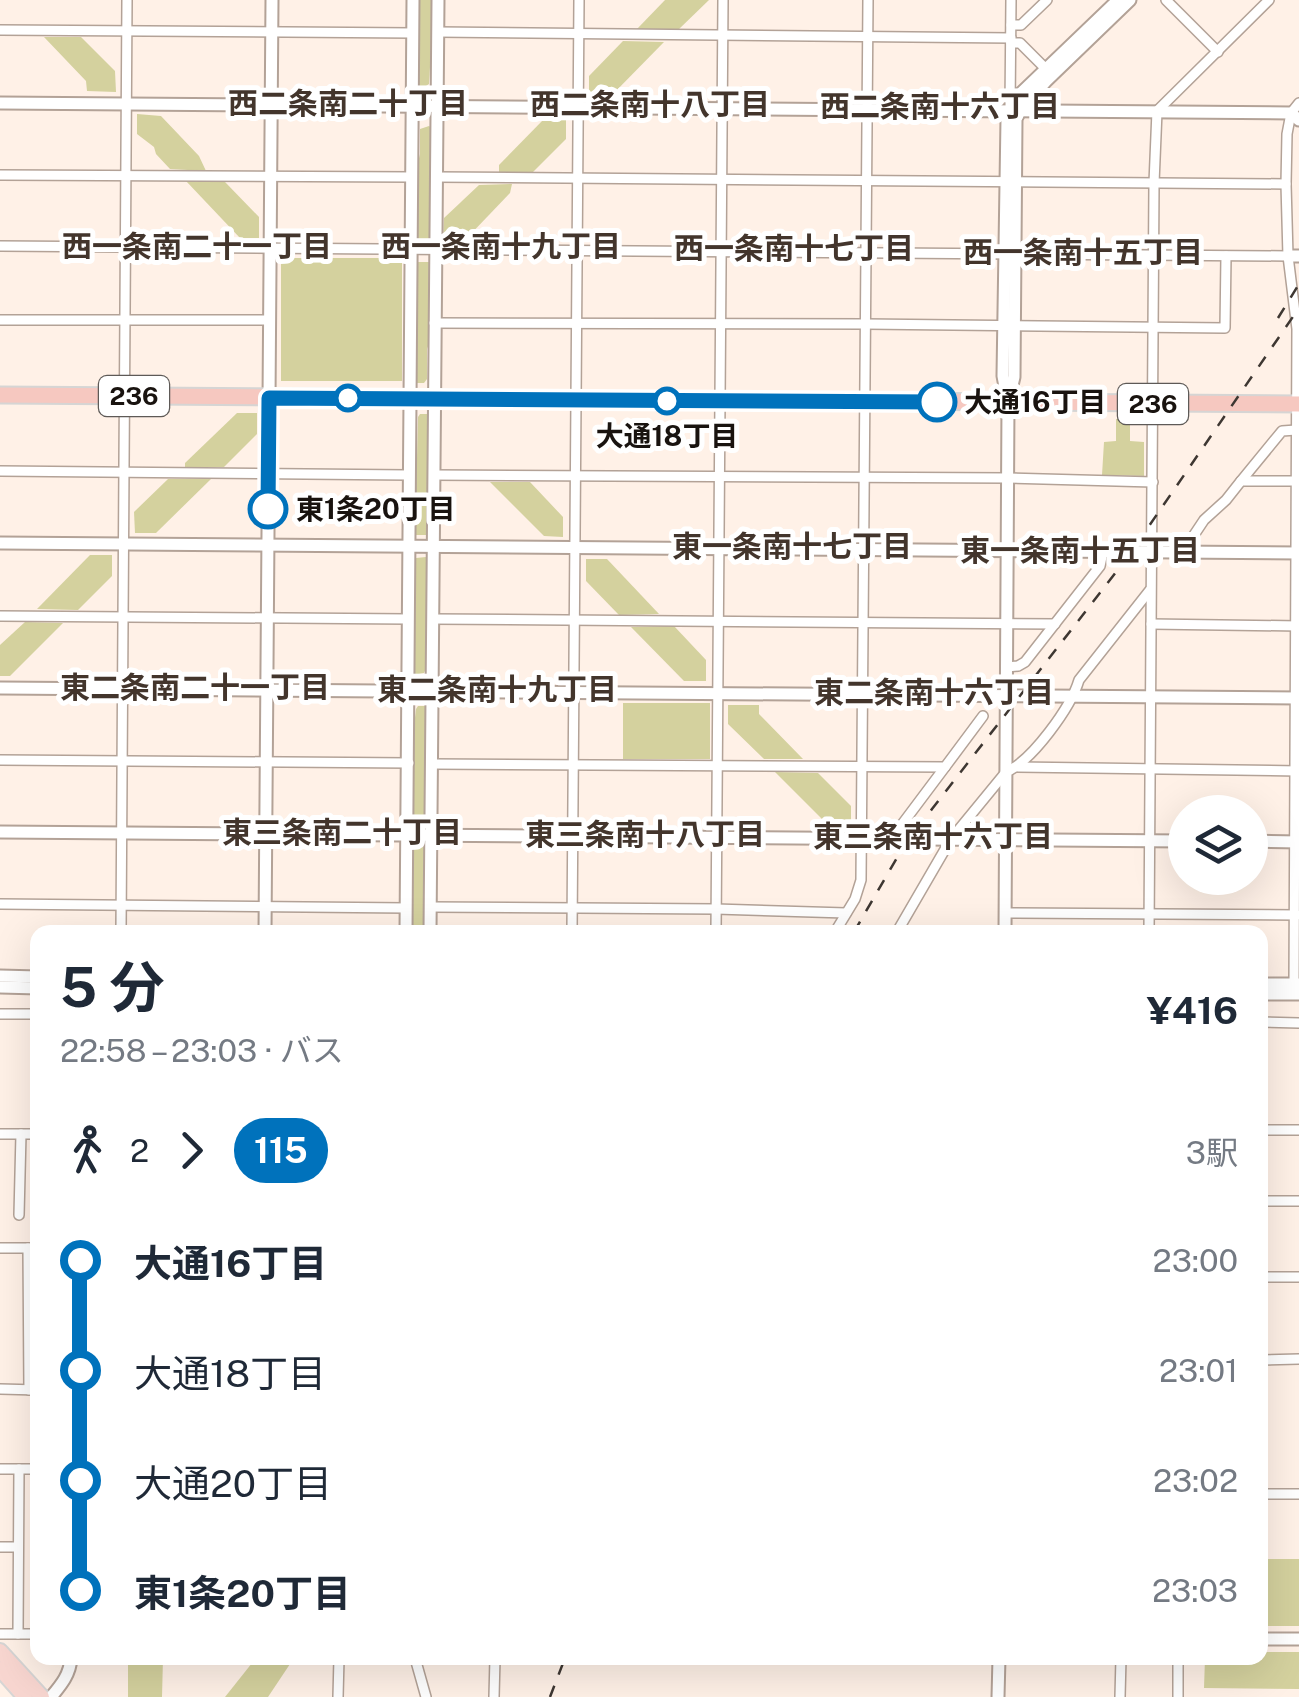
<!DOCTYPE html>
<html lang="ja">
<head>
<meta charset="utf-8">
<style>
  :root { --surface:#fff; --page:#f6f6f7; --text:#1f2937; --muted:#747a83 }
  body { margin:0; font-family:"Public Sans","Noto Sans JP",sans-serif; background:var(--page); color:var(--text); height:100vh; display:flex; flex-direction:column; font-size:38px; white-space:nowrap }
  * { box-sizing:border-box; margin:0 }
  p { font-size:32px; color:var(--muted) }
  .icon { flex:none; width:55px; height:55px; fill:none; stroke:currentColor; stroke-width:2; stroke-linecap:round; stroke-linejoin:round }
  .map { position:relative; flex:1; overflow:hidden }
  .details { position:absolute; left:30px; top:925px; width:1238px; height:740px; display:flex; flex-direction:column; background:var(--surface); border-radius:20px; box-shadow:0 10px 40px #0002 }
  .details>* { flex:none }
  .badge { padding:0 20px; border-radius:32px; font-size:35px; line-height:65px }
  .fabs { position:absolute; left:1168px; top:795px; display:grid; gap:20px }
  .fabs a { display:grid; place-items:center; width:100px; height:100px; border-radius:50%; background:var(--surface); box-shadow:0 10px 40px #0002; font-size:50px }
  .map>.badge { position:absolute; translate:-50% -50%; box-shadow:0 0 0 5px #fff }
  .legs { display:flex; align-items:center; gap:15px; height:110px; padding:0 30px; font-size:32px }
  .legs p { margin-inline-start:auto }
  .overview { display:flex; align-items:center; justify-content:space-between; height:170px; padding:0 30px }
  h1 { font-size:55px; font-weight:700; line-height:75px }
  ul { padding:0 30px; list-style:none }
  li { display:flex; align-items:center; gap:35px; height:110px; font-size:38px }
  li i { display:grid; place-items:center; width:15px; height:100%; margin:0 12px; background:currentColor }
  li i::after { content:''; width:25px; height:25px; margin:-12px; border:8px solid; border-radius:50%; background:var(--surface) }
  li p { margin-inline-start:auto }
  li:first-child i { background:linear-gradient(#0000 50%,currentColor 0) }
  li:last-child i { background:linear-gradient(currentColor 50%,#0000 0) }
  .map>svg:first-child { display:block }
  .green { fill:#d4d19e }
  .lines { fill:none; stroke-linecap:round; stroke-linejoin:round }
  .minor-casing { stroke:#b3a297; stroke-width:12 }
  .tertiary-casing { stroke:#b3a297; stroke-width:15 }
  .primary-casing { stroke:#d6d5d4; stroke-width:18 }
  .trunk-casing { stroke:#d6d5d4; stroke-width:19 }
  .minor { stroke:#fff; stroke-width:9 }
  .tertiary { stroke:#fff; stroke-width:11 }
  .primary { stroke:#f8d6d0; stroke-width:14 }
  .trunk { stroke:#f6c8c0; stroke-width:15 }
  .rail { stroke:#3e3732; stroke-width:2.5; stroke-dasharray:12 12; stroke-linecap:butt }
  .line-1-casing { stroke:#fff; stroke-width:22 }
  .line-1 { stroke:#0072bc; stroke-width:15 }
  .stop-1-dot { fill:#fff; stroke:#0072bc; stroke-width:5 }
  .labels { text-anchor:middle; stroke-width:10; stroke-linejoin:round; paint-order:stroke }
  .shield { fill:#fff; stroke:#5e5a57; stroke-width:2.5 }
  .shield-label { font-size:25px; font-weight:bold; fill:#19130f }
  .stop-label { font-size:28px; font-weight:bold; fill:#19130f; stroke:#fff; text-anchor:start }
  .neighbourhood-label { font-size:30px; font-weight:bold; fill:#43352c; stroke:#fff }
</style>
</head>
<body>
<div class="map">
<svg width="1299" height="1697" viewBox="0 0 1299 1697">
  <rect width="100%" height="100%" fill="#fff1e7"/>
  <g class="green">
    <path d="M417,0H434L429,84L426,86H418L416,83Z"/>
    <path d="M665,0H709L678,30L637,29Z"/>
    <path d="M44,37H81L115,71L116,92L87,91L86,81Z"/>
    <path d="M623,41L664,42L611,96H589V76Z"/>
    <path d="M137,114L161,116L199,156L206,171L170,169L156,154L154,147L137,134Z"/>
    <path d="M566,118V139L533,172H499V165L544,119Z"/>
    <path d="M429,126L433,129L431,236L429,239H417L416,171L420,154V129Z"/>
    <path d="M186,181L225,182L259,217V238H240Z"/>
    <path d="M512,184L510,193L466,239H443L444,218L479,185Z"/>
    <rect x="281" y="258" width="121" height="123"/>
    <path d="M417,262H429L432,264L430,341L427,349V379L424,383H416L414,380Z"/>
    <path d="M237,413H257V434L224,467H185V463Z"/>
    <path d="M420,414H427L430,417L429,533L427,535H415L413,478L417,458L418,417Z"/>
    <path d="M1116,419H1130V441L1144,442V476L1102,475L1104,442L1116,441Z"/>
    <path d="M168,479H211L156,533H135L134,512Z"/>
    <path d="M490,482H530L563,517V537L544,536Z"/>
    <path d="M90,555H112V576L78,610L37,609Z"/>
    <path d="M426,557L430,560L427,666L424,673L414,675L411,671L413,561L416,558Z"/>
    <path d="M586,559H607L659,614L619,615L586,581Z"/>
    <path d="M25,622L63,623L10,676H0V645Z"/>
    <path d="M674,626L706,660V681H684L631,627Z"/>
    <rect x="623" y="703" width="87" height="56"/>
    <path d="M728,705H759V714L803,759H764L728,724Z"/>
    <path d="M418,706H426L429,710L427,822C423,825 414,824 410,821L411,752L416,709Z"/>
    <path d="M775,772L818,773L851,806V828L829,826Z"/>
    <path d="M412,847H424L426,850L423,932H410Z"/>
    <rect x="1260" y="1559" width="39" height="67"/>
    <path d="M1260,1652H1299V1689L1204,1688L1205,1658H1260Z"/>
    <path d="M128,1658H163L162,1697H128Z"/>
    <path d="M256,1658H294L268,1697H225Z"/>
  </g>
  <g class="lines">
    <defs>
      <g id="minor">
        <path d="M1166,0L1218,52"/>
        <path d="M1011,25H1021L1047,0"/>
        <path d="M0,30L413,33"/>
        <path d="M438,32L1011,38"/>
        <path d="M1011,43H1020L1046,69"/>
        <path d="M1010,109L1011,0"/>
        <path d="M0,175L412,177"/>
        <path d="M436,177L1286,184"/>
        <path d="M0,246L1288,256"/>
        <path d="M0,320H269"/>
        <path d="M434,323L866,324L1225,328L1226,256"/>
        <path d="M0,471L408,475"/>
        <path d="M434,475L1008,478L1153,482"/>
        <path d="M1241,481L1282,431L1296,430"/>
        <path d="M1182,553L1204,520L1226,500L1241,481H1299"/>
        <path d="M0,616L408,619"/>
        <path d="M433,619L1055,624"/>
        <path d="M1151,624L1299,626"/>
        <path d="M1006,667L1018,666L1025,662L1100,566L1103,552"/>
        <path d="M0,760L409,763"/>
        <path d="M432,764L945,767L983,716"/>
        <path d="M1018,767L1299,771"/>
        <path d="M891,839L945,767"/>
        <path d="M0,904L406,908"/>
        <path d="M430,907L716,909L846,913"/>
        <path d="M1005,913L1297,915"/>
        <path d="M121,932L127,0"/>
        <path d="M572,932L579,0"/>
        <path d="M716,932L723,0"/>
        <path d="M835,932L855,899L861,880L868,0"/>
        <path d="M897,932L951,839L1006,772C1032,761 1071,707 1079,680L1150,590"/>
        <path d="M1149,932L1154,183L1157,111L1269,0"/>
        <path d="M1294,984L1297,329L1288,256L1286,184L1287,134L1291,113L1299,103"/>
        <path d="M0,1014H38"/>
        <path d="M1260,1022L1299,1023"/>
        <path d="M1260,1130H1299"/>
        <path d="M0,1134H38"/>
        <path d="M1260,1201H1299"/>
        <path d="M19,1215L21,1134"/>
        <path d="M0,1248H38"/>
        <path d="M28,1248L29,1390"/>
        <path d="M1260,1277H1299"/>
        <path d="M1260,1360L1299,1359"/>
        <path d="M0,1389L38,1390"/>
        <path d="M0,1469H38"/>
        <path d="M1260,1494H1299"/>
        <path d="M0,1547H18"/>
        <path d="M0,1634H38"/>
        <path d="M18,1634L19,1469"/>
        <path d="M415,1658L426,1697"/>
        <path d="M338,1697L339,1658"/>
        <path d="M494,1697L495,1658"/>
        <path d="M1120,1697L1121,1658"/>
        <path d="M1178,1697V1658"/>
      </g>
      <g id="tertiary">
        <path d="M0,103L1291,113L1299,120"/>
        <path d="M1288,256H1299"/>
        <path d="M1010,394L1014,377L1016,119L1021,109L1046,81L1130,0"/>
        <path d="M0,543L1299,553"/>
        <path d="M0,688L1299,698"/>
        <path d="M0,832L1185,841"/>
        <path d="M1250,841L1299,842"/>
        <path d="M265,932L272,0"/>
        <path d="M406,932L413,0"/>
        <path d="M430,932L438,0"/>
        <path d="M1005,932L1008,403L1003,376L1007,119L1021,93L1118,0"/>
        <path d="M0,976L38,977"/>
        <path d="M1260,984H1299"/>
        <path d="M0,987L38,988"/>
        <path d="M1260,994H1299"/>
        <path d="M1260,1639H1299"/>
        <path d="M51,1697C62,1684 70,1674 71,1658"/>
        <path d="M998,1697L999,1658"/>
      </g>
      <g id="primary">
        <path d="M0,1651L42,1697"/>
        <path d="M0,1669L25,1697"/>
      </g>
      <path id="trunk" d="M0,395L1299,404"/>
    </defs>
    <use href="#minor" class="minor-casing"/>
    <use href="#tertiary" class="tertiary-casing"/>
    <use href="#primary" class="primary-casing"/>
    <use href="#trunk" class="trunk-casing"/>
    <use href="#minor" class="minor"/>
    <use href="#tertiary" class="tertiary"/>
    <use href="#primary" class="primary"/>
    <use href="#trunk" class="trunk"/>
    <g class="rail">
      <path d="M1278,318L1299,284"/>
      <path d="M854,932L898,856L932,809L1127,558L1299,308"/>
      <path d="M550,1697L565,1658"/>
    </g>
  </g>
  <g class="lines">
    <defs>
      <path id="line-1" d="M268,509L269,398L937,402"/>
    </defs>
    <use href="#line-1" class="line-1-casing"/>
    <use href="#line-1" class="line-1"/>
  </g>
  <g class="stop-1-dot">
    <circle cx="348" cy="398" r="12"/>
    <circle cx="667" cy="401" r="12"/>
    <circle cx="937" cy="402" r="18"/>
    <circle cx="268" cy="509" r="18"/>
  </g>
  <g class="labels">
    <g class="shield">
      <rect x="99" y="376" width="70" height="40" rx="8"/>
      <rect x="1118" y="384" width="70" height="40" rx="8"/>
    </g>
    <g class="shield-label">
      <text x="134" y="405">236</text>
      <text x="1153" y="413">236</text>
    </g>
    <g class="stop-label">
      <text x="964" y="412">大通16丁目</text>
      <text x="667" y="446" text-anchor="middle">大通18丁目</text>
      <text x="296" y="519">東1条20丁目</text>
    </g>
    <g class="neighbourhood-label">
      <text x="348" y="114">西二条南二十丁目</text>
      <text x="650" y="115">西二条南十八丁目</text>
      <text x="940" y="117">西二条南十六丁目</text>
      <text x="197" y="257">西一条南二十一丁目</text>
      <text x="501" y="257">西一条南十九丁目</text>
      <text x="794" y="259">西一条南十七丁目</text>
      <text x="1083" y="263">西一条南十五丁目</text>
      <text x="792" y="557">東一条南十七丁目</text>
      <text x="1080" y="561">東一条南十五丁目</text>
      <text x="195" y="698">東二条南二十一丁目</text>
      <text x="497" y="700">東二条南十九丁目</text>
      <text x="934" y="703">東二条南十六丁目</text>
      <text x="342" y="843">東三条南二十丁目</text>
      <text x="645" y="845">東三条南十八丁目</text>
      <text x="933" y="847">東三条南十六丁目</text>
    </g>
  </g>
</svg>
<div class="fabs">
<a><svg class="icon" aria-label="layers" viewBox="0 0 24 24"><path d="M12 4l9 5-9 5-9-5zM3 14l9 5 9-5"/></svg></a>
</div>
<section class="details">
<div class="overview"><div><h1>5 分</h1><p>22:58 – 23:03 · バス</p></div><b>¥416</b></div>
<div class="legs"><svg class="icon" aria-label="walk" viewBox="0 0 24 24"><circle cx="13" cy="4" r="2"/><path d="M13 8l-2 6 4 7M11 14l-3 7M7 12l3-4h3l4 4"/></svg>2<svg class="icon" aria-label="forward" viewBox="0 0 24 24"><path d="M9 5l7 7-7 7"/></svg><b class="badge" style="background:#0072bc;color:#fff">115</b><p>3駅</p></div>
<ul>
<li><i style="color:#0072bc"></i><b>大通16丁目</b><p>23:00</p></li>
<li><i style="color:#0072bc"></i><span>大通18丁目</span><p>23:01</p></li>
<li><i style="color:#0072bc"></i><span>大通20丁目</span><p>23:02</p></li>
<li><i style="color:#0072bc"></i><b>東1条20丁目</b><p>23:03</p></li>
</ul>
</section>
</div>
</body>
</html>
